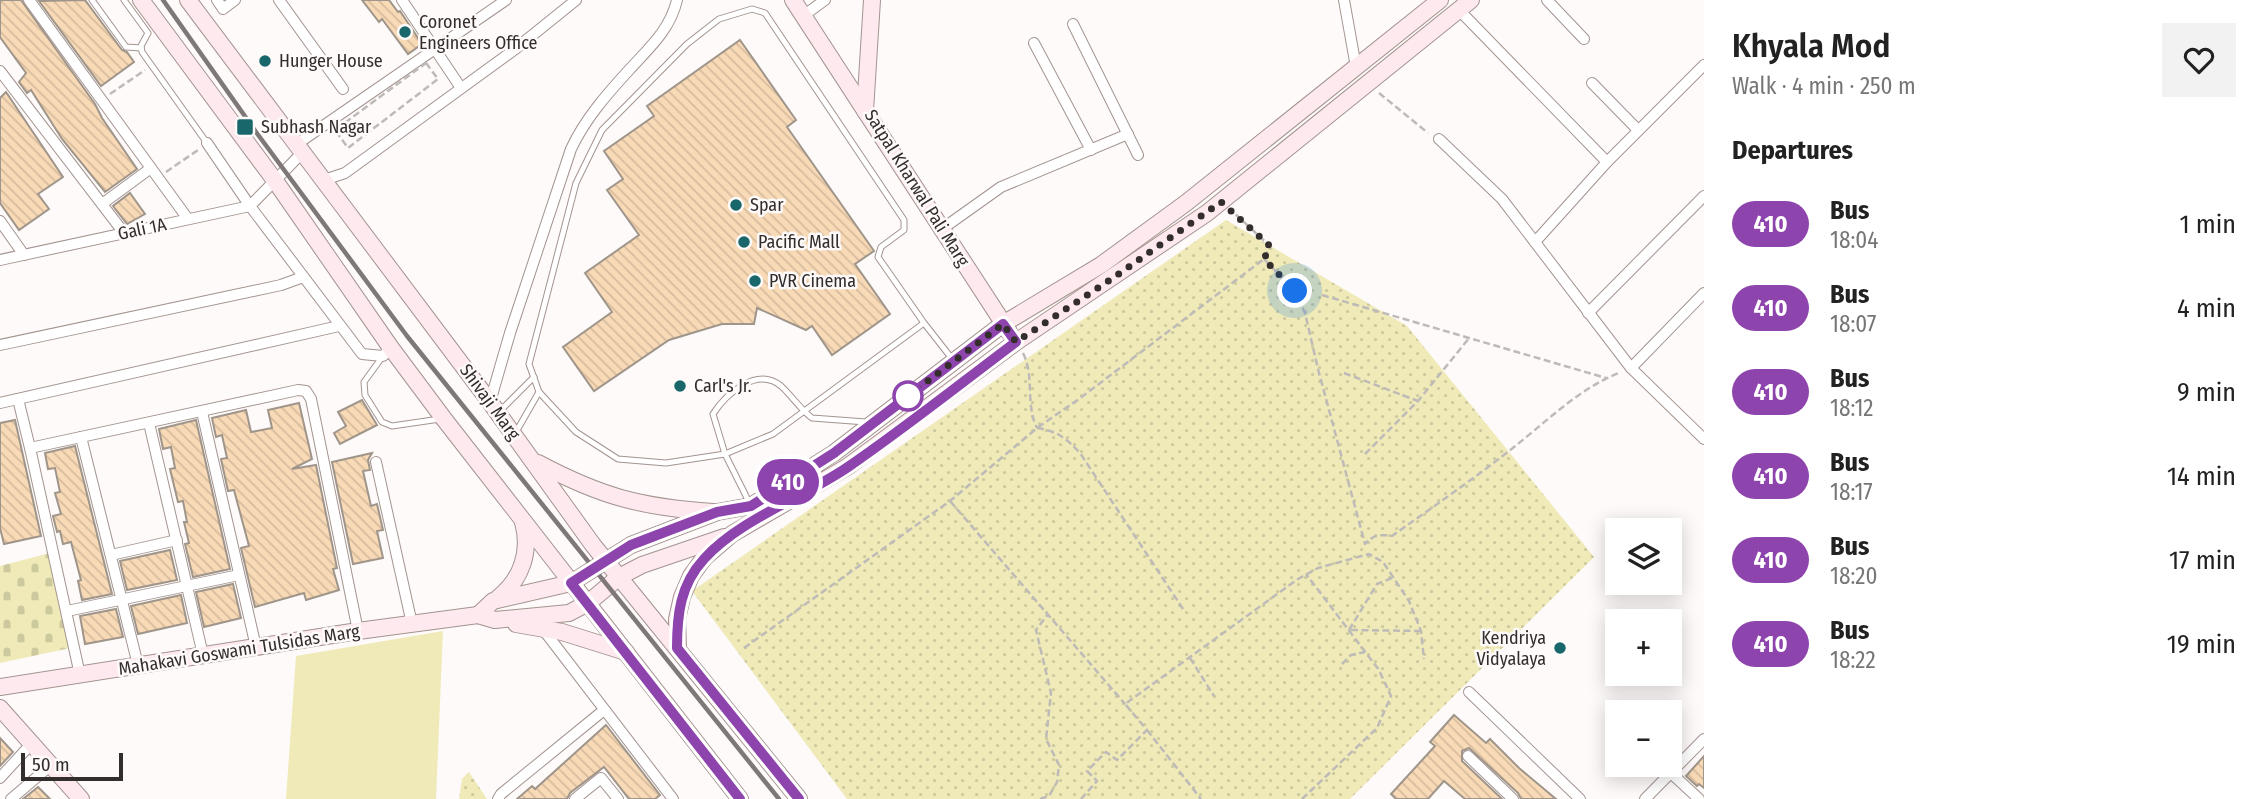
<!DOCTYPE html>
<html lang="en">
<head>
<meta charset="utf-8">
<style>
  :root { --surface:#fff; --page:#f2f2f2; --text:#222; --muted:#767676 }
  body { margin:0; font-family:"Fira Sans Condensed",sans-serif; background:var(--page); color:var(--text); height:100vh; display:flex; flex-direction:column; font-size:26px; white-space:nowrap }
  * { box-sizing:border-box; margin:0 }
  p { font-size:23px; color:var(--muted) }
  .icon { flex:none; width:38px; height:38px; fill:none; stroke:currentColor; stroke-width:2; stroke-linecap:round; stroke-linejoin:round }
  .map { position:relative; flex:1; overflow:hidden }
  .panel { display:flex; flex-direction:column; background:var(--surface); width:560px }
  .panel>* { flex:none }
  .badge { padding:0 14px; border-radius:23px; font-size:24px; line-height:46px }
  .buttons { position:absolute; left:1605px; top:518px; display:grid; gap:14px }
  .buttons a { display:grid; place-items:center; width:77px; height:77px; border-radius:0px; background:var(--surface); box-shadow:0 4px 18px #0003; font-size:35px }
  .scale { position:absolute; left:21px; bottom:18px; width:102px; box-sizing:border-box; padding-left:7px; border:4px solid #332d2b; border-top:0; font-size:19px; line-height:24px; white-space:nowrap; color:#332d2b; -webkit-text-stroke:5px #fdfaf9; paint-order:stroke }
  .you { position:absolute; width:35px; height:35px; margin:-18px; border:5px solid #fff; border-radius:50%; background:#1a73e8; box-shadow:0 0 0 10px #1a73e833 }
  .map>.badge { position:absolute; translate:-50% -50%; box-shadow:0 0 0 4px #fff }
  h2 { padding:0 28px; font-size:26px; line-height:63px }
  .round { display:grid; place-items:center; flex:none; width:74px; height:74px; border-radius:0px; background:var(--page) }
  .summary { display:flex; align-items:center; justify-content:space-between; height:119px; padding:0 28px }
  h1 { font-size:33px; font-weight:600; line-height:52px }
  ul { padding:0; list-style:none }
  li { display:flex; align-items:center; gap:21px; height:84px; padding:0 28px }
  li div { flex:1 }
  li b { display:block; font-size:26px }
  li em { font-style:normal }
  li .badge { min-width:77px; font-weight:700; text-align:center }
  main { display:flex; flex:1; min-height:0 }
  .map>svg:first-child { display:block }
  .green { fill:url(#green-dots) }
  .cemetery { fill:url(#cemetery-stones) }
  .pitch { fill:#efeab7 }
  .building { fill:url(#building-back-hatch); stroke:#9f958a; stroke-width:2 }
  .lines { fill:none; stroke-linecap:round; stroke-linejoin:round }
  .lane-casing { stroke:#a3948f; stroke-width:7 }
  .street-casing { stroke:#a3948f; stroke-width:12 }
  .secondary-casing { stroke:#a3948f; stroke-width:18 }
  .path { stroke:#bebab8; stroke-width:2.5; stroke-dasharray:7 3.5; stroke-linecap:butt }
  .lane { stroke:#fff; stroke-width:5 }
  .street { stroke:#fff; stroke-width:10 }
  .secondary { stroke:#feeaee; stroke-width:16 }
  .rail { stroke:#7e7978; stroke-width:4.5 }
  .line-casing { stroke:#fff; stroke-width:16 }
  .line { stroke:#8e44ad; stroke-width:10 }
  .walk { stroke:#332d2b; stroke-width:7; stroke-dasharray:0 12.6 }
  .poi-dot { fill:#19676b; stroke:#fdfaf9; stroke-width:2.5 }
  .stop-dot { fill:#fff; stroke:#8e44ad; stroke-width:3.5 }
  .labels { text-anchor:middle; stroke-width:5; stroke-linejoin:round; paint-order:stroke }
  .poi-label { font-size:18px; fill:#332d2b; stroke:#fdfaf9; text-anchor:start }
  .street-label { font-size:18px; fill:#332d2b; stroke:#fdfaf9 }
</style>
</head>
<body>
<main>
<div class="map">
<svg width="1704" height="799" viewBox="0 0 1704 799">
  <defs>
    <pattern id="green-dots" width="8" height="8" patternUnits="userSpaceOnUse" patternTransform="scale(1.75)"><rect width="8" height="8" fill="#efeab7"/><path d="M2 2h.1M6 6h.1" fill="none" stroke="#cdc99e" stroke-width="1.8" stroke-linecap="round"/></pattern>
    <pattern id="cemetery-stones" width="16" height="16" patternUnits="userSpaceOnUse" patternTransform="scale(1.75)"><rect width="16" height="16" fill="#efeab7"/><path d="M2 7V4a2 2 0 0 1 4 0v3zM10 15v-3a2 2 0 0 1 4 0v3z" fill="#cdc99e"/></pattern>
    <pattern id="building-back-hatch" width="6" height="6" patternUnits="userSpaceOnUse" patternTransform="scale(1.75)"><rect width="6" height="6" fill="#f9dab6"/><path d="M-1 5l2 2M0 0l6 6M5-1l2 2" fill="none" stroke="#d6bb9d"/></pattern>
  </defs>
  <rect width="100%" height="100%" fill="#fdfaf9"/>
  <g class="green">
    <path d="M1226,220L1407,326L1594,557L1350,799H847L692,591Z"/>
    <path d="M469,772L487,799H459L462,779Z"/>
  </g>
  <path class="cemetery" d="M54,552L75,647L0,663V566Z"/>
  <path class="pitch" d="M443,631L436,799H286L296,656Z"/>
  <g class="building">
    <path d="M0,0H21L95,104L102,118L137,169L105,192L62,139L31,90L27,93L19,82L26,73L0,37Z"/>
    <path d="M85,0L122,50L127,52L134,62L101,86L39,1Z"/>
    <path d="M362,0H389L398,12L400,11L422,44L408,54L382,19L379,22Z"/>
    <path d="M740,40L796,120L787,127L874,251L855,264L890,314L832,355L812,326L806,330L757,308L754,324H722L669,340L594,391L563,347L612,312L585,273L639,235L607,190L623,179L604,151L654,116L647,106Z"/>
    <path d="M6,92L63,177L38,194L49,209L19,230L0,203V98Z"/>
    <path d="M130,193L145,214L127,224L113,206Z"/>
    <path d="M362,400L377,425L340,444L334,433L346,426L338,412Z"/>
    <path d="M299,403L312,459L292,469L316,465L337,568L333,569L339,590L306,600L304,593L255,607L241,548L249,546L234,490L228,491L221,459L227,458L222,435L216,437L212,418L246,410L251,432L272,428L268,410Z"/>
    <path d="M15,420L41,536L4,544L0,528V423Z"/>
    <path d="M196,420L230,569L193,577L185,544L189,543L184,522H187L183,501L178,502L170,469L175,468L171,447L163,449L159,429Z"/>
    <path d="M75,446L112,594L82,600L78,581L81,580L71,542L63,544L60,531L57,532L53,516L61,514L55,493L60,492L55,468L48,469L45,453Z"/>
    <path d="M372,453L368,460L370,470L363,471L371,506L377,504L383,530L377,531L383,558L353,564L332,462Z"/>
    <path d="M170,550L177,580L127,590L120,561Z"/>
    <path d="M233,584L241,618L204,627L196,592Z"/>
    <path d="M181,595L187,623L138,634L131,606Z"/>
    <path d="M116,609L123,637L85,644L80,616Z"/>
    <path d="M1454,715L1486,743L1490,739L1519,768L1556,799H1521L1518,793L1469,748L1462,751V761L1502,799H1465L1444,781L1428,799H1396L1391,794L1435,746L1430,742Z"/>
    <path d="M606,725L660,795L655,799H629L604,767L570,793L567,799H517L532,786L535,789Z"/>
    <path d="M0,738L13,752L0,766Z"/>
    <path d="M1704,756V788L1699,784L1697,786L1686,776Z"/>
    <path d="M38,787L50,799H23Z"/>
  </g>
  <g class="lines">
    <defs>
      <g id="lane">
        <path d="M92,0L126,47L141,48"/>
        <path d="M124,0L148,33L141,46L142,52L207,143"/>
        <path d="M924,323L773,434L725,454L666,463L618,459L576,432L539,392L529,364L576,183L602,130L687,44L719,19L752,9L765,13L904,220V230L881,247L878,257L924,323L953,360"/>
        <path d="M383,356L364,382L365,395L382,422L392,426L440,419"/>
        <path d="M499,412L534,377"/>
        <path d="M516,432L539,392"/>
        <path d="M749,502L725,454L713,414C726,394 757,366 781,386C792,396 800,409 812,418L866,422"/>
      </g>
      <g id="street">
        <path d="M29,0L188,219"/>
        <path d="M217,0L223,9L235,0"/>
        <path d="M279,0L343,89"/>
        <path d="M402,0L461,88"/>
        <path d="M1344,0L1356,67"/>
        <path d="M1547,0L1584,39"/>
        <path d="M1459,10L1607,162"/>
        <path d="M803,16L825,0"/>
        <path d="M1073,24L1138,155"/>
        <path d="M1034,43L1091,150"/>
        <path d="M0,71L124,233"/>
        <path d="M1592,83L1638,130"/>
        <path d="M1439,139L1502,199L1631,368L1704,439"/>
        <path d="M207,143L250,206L362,354L383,356L391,348"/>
        <path d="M297,144L506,0"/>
        <path d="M324,180L345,173L514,50L576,0"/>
        <path d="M102,204L151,168"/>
        <path d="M0,221L24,255"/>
        <path d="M942,229L1001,187L1128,134"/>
        <path d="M1535,242L1607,162L1704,65"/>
        <path d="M0,260L250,206L303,152"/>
        <path d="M1588,313L1704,196"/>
        <path d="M0,345L281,285L303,277"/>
        <path d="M1631,368L1704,293"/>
        <path d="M18,399L30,448"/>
        <path d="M490,402L510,333L571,149C585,119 607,94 629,70C649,48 670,30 677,0"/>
        <path d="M0,403L339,326"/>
        <path d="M202,412L256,647"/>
        <path d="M149,423L203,655"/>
        <path d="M81,437L138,665"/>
        <path d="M376,462L412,624"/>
        <path d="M111,555L177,540"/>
        <path d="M67,611L239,575"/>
        <path d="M542,628L673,799"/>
        <path d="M80,675L30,448L298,390L306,391L311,399L358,631"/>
        <path d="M1469,692L1580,799"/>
        <path d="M1468,756L1513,799"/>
        <path d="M1671,773L1699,799"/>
        <path d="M0,778L31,744"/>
        <path d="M11,799L50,766"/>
        <path d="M498,799L501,794L604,710"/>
        <path d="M575,799L601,778L618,799"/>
        <path d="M1645,799L1704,739"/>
      </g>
      <g id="secondary">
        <path d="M141,0L276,182L391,348L444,419L740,799"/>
        <path d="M188,0L490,402L593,545L799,799"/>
        <path d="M793,0L1009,332"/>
        <path d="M865,111L872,0"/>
        <path d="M538,463C602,497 641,507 713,512"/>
        <path d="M498,598C522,579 531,551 523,522"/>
        <path d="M478,615L493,601L571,583L631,545L717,512L751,506L834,453L1003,324L1101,265L1186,203L1440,0"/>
        <path d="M516,624L562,632L626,652"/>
        <path d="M678,648L677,619L682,597L691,576L704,558L732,534L847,467L1016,342L1207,213L1471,0"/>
        <path d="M0,687L358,631L478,615L495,620L569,613L588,603L619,577L642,565L724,537"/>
        <path d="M0,708L81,799"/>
      </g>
    </defs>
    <use href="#lane" class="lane-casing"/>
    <use href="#street" class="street-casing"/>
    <use href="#secondary" class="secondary-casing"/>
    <g class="path">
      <path d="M426,63L438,79L348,148L335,130Z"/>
      <path d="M1379,93L1428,133"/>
      <path d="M110,94L145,70"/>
      <path d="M166,172L198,150"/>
      <path d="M1264,259L1295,291L1305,313L1318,369L1365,544C1373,535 1380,534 1392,536C1433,507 1475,478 1514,447C1547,421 1580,388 1619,373"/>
      <path d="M1322,295L1606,378"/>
      <path d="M1023,353C1035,377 1025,404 1037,428"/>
      <path d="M1344,373L1418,401"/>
      <path d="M1037,428C1057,431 1066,438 1080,453L1185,612"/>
      <path d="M1365,454L1418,401L1470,337"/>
      <path d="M950,501L1125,704"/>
      <path d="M1349,630L1377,584L1392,578"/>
      <path d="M1351,630L1421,631"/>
      <path d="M744,648L950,501L1037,428L1079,399L1264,259L1270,246L1232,211"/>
      <path d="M1190,658L1214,696"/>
      <path d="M1342,664L1351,655L1365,652"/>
      <path d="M1147,730L1201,799"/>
      <path d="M1040,799L1049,796L1057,782L1059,765L1046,739L1051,693L1036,630L1048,614"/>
      <path d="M1081,799L1097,781L1087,771L1106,752L1117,760L1147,730L1125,704L1298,579L1318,568L1369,554L1383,562L1409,601L1421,631L1424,659"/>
      <path d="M1302,799L1377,728L1391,696L1379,670L1306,574"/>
    </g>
    <use href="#lane" class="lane"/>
    <use href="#street" class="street"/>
    <use href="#secondary" class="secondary"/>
    <path class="rail" d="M163,0L256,132L407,336L779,799"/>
  </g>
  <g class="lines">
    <defs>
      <path id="line" d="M740,799L571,583L631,545L717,512L751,506L834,453L1003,324L1016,342C960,384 905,428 848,467C804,497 739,520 704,559C680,585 677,615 677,648L799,799"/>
    </defs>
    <use href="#line" class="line-casing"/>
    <use href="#line" class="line"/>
    <path class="walk" d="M908,396L1003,324L1016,342L1110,280L1221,202L1270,246L1264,259L1295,291"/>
  </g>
  <g class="poi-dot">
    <circle cx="405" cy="32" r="7"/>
    <circle cx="265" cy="61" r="7"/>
    <rect x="236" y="118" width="18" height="18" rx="3.5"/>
    <circle cx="736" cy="205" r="7"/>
    <circle cx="744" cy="242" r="7"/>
    <circle cx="755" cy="281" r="7"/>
    <circle cx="680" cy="386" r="7"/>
    <circle cx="1560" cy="648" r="7"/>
  </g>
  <circle class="stop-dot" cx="908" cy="396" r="14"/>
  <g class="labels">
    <g class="poi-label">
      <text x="419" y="28">Coronet<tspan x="419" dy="21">Engineers Office</tspan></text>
      <text x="279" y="67">Hunger House</text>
      <text x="261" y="133">Subhash Nagar</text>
      <text x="750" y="211">Spar</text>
      <text x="758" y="248">Pacific Mall</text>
      <text x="769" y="287">PVR Cinema</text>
      <text x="694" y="392">Carl's Jr.</text>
      <text x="1546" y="644" text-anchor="end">Kendriya<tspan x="1546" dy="21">Vidyalaya</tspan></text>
    </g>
    <g class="street-label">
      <text transform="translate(917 188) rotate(58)" y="6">Satpal Kharwal Pali Marg</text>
      <text transform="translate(142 229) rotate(-12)" y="6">Gali 1A</text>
      <text transform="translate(490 402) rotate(54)" y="6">Shivaji Marg</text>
      <text transform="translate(239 650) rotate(-9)" y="6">Mahakavi Goswami Tulsidas Marg</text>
    </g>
  </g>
</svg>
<div class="buttons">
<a><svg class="icon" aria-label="layers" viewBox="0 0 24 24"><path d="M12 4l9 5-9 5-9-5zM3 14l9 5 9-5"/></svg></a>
<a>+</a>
<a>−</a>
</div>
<div class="scale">50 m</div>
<div class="you" style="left:1295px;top:291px"></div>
<b class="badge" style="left:788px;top:482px;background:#8e44ad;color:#fff">410</b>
</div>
<section class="panel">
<div class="summary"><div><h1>Khyala Mod</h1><p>Walk · 4 min · 250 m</p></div><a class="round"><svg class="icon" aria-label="heart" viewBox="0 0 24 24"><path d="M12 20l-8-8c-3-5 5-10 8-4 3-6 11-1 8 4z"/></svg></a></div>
<h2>Departures</h2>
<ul>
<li><span class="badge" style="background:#8e44ad;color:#fff">410</span><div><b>Bus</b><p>18:04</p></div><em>1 min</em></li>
<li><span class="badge" style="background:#8e44ad;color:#fff">410</span><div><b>Bus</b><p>18:07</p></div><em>4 min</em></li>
<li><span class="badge" style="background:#8e44ad;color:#fff">410</span><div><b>Bus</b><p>18:12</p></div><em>9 min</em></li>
<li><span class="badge" style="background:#8e44ad;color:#fff">410</span><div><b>Bus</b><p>18:17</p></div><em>14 min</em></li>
<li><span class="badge" style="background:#8e44ad;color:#fff">410</span><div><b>Bus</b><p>18:20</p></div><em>17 min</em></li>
<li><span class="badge" style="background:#8e44ad;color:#fff">410</span><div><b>Bus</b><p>18:22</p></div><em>19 min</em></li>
</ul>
</section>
</main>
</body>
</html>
